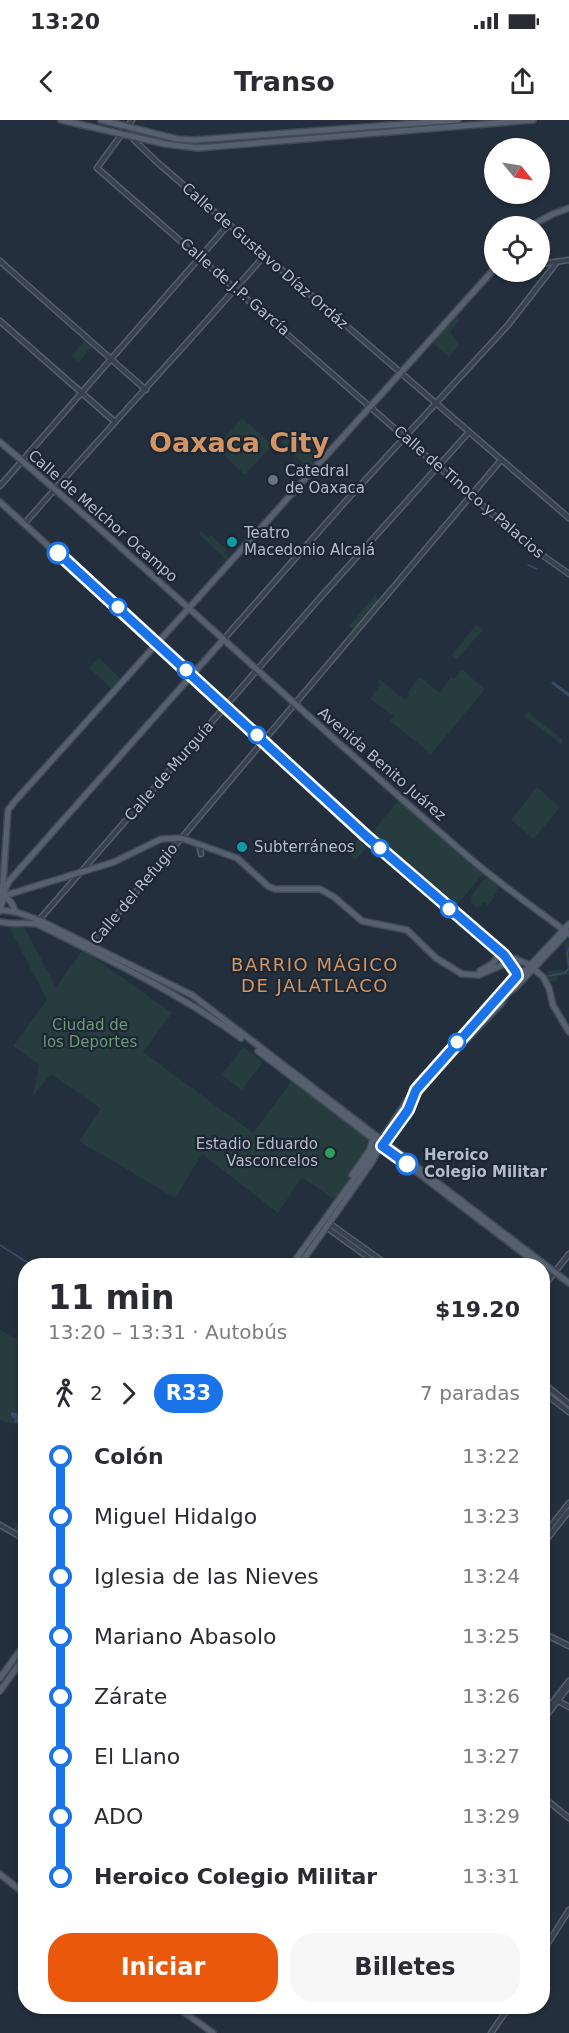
<!DOCTYPE html>
<html lang="es">
<head>
<meta charset="utf-8">
<style>
  :root { --surface:#fff; --page:#f7f7f7; --text:#2b2b33; --muted:#7c7c81; --accent:#ea580c }
  body { margin:0; font-family:"DejaVu Sans",sans-serif; background:var(--page); color:var(--text); height:100vh; display:flex; flex-direction:column; font-size:22px; white-space:nowrap }
  * { box-sizing:border-box; margin:0 }
  p { font-size:20px; color:var(--muted) }
  .icon { flex:none; width:33px; height:33px; fill:none; stroke:currentColor; stroke-width:2; stroke-linecap:round; stroke-linejoin:round }
  .map { position:relative; flex:1; overflow:hidden }
  .sheet { position:absolute; left:18px; top:1138px; width:532px; height:756px; display:flex; flex-direction:column; background:var(--surface); border-radius:24px; box-shadow:0 2px 4px #0004 }
  .sheet>* { flex:none }
  .badge { padding:0 12px; border-radius:20px; font-size:21px; line-height:39px }
  .needle { width:39px; rotate:120deg }
  .fabs { position:absolute; left:484px; top:18px; display:grid; gap:12px }
  .fabs a { display:grid; place-items:center; width:66px; height:66px; border-radius:50%; background:var(--surface); box-shadow:0 2px 4px #0004; font-size:30px }
  .map>.badge { position:absolute; translate:-50% -50%; box-shadow:0 0 0 3px #fff }
  .legs { display:flex; align-items:center; gap:9px; height:66px; padding:0 30px; font-size:20px }
  .legs p { margin-inline-start:auto }
  .head { display:flex; align-items:center; justify-content:space-between; height:102px; padding:0 30px }
  h1 { font-size:33px; font-weight:700; line-height:45px }
  .action { display:flex; gap:12px; margin-top:auto; padding:12px 30px }
  .action a { flex:1; height:69px; border-radius:24px; background:var(--accent); color:#fff; font-size:24px; font-weight:700; line-height:69px; text-align:center }
  .action a+a { background:var(--page); color:var(--text) }
  ul { padding:0 30px; list-style:none }
  li { display:flex; align-items:center; gap:21px; height:60px; font-size:22px }
  li i { display:grid; place-items:center; width:9px; height:100%; margin:0 8px; background:currentColor }
  li i::after { content:''; width:15px; height:15px; margin:-8px; border:4px solid; border-radius:50%; background:var(--surface) }
  li p { margin-inline-start:auto }
  li:first-child i { background:linear-gradient(#0000 50%,currentColor 0) }
  li:last-child i { background:linear-gradient(currentColor 50%,#0000 0) }
  .status { display:flex; justify-content:space-between; align-items:center; height:42px; padding:0 30px; background:var(--surface); direction:ltr }
  .status svg { height:16px; fill:currentColor }
  header { display:flex; justify-content:space-between; align-items:center; height:78px; padding:0 30px; background:var(--surface); font-size:27px; font-weight:700 }
  .map>svg:first-child { display:block }
  .green { fill:#263c3f }
  .water { fill:#394c67 }
  .lines { fill:none; stroke-linecap:round; stroke-linejoin:round }
  .stream { stroke:#394c67; stroke-width:1.5 }
  .canal { stroke:#394c67; stroke-width:3 }
  .minor-casing { stroke:#565f6c; stroke-width:7 }
  .major-casing { stroke:#414a57; stroke-width:8 }
  .minor { stroke:#38414e; stroke-width:4 }
  .major { stroke:#56606e; stroke-width:5 }
  .line-1-casing { stroke:#fff; stroke-width:14 }
  .line-1 { stroke:#1a73e8; stroke-width:9 }
  .worship-dot { fill:#6b7280; stroke:#1d2633; stroke-width:2 }
  .culture-dot { fill:#0f9aa8; stroke:#1d2633; stroke-width:2 }
  .stop-1-dot { fill:#fff; stroke:#1a73e8; stroke-width:3 }
  .leisure-dot { fill:#2e9e5b; stroke:#1d2633; stroke-width:2 }
  .labels { text-anchor:middle; stroke-width:4.5; stroke-linejoin:round; paint-order:stroke }
  .street-label { font-size:15px; fill:#b4bcc9; stroke:#1d2633 }
  .poi-label { font-size:15px; fill:#b4bcc9; stroke:#1d2633; text-anchor:start }
  .park-label { font-size:15px; fill:#6b9a76; stroke:#1d2633 }
  .stop-label { font-size:15px; font-weight:bold; fill:#b4bcc9; stroke:#1d2633; text-anchor:start }
  .quarter-label { font-size:18px; letter-spacing:1.5px; fill:#d59563; stroke:#1d2633 }
  .town-label { font-size:27px; font-weight:bold; fill:#d59563; stroke:#1d2633 }
</style>
</head>
<body>
<div class="status"><b>13:20</b><svg viewBox="0 0 49 12"><path d="M0 12V9h3v3zM5 12V6h3v6zM10 12V3h3v9zM15 12V0h3v12zM26 1h20v11H26zM47 4h2v5h-2z"/></svg></div>
<header><svg class="icon" aria-label="back" viewBox="0 0 24 24"><path d="M15 5l-7 7 7 7"/></svg>Transo<svg class="icon" aria-label="share" viewBox="0 0 24 24"><path d="M12 15V3M7 8l5-5 5 5M5 13v7h14v-7"/></svg></header>
<div class="map">
<svg width="569" height="1913" viewBox="0 0 569 1913">
  <rect width="100%" height="100%" fill="#242f3e"/>
  <g class="green">
    <path d="M457,197L460,200L450,212L459,225L449,237L432,222Z"/>
    <path d="M84,221L91,227L79,242L72,236Z"/>
    <path d="M242,298L272,325L245,355L216,328Z"/>
    <path d="M292,311L323,339L312,351L281,323Z"/>
    <path d="M201,411L208,418L211,415L226,429L224,433L231,440L229,442L199,414Z"/>
    <path d="M375,475L381,480L355,511L349,506Z"/>
    <path d="M476,505L482,510L457,540L452,535Z"/>
    <path d="M99,538L121,559L112,569L89,548Z"/>
    <path d="M462,550L485,569L431,634L390,601L394,596L370,579L380,565L377,562L379,559L405,580L410,575L407,573L420,557L440,573L451,557L454,559Z"/>
    <path d="M528,592L563,620L561,624L524,596Z"/>
    <path d="M537,667L560,687L534,719L511,700Z"/>
    <path d="M399,680L484,753L454,788L369,716Z"/>
    <path d="M362,714L371,722L356,740L347,732Z"/>
    <path d="M485,758H490L501,765L488,786L483,782L478,788L471,783L472,775Z"/>
    <path d="M22,803L56,867L83,830L172,893L143,932L253,1013L294,958L375,1023L335,1080L302,1057L278,1093L202,1034L175,1078L79,1021L101,989L51,954L33,976L39,945L13,926L47,880L8,805Z"/>
    <path d="M569,820V855L558,856L557,860L549,863L548,851L567,850L565,827L563,825Z"/>
    <path d="M243,927L263,942L242,970L222,955Z"/>
    <path d="M0,1210L25,1224V1307L0,1300Z"/>
    <path d="M23,1388L25,1390V1417L13,1410Z"/>
  </g>
  <path class="water" d="M11,1292L21,1294L25,1292V1306L14,1302L15,1299L11,1296Z"/>
  <g class="lines">
    <g class="stream">
      <path d="M528,445L537,449"/>
      <path d="M569,828L567,833L569,846"/>
      <path d="M548,856L565,853L569,848"/>
      <path d="M0,1125L33,1146"/>
    </g>
    <path class="canal" d="M553,563L569,575"/>
    <defs>
      <g id="minor">
        <path d="M132,0L97,48L505,405L535,430L569,454"/>
        <path d="M132,16L134,20L158,43L569,398"/>
        <path d="M0,141L146,270"/>
        <path d="M540,144L569,140"/>
        <path d="M0,201L115,302"/>
        <path d="M0,366L229,104"/>
        <path d="M25,403C104,313 186,225 265,135"/>
        <path d="M223,520L344,383L508,205L557,142"/>
        <path d="M201,734L200,729L202,726"/>
        <path d="M39,800L318,480L469,312"/>
        <path d="M91,825L501,340"/>
        <path d="M329,1103L389,1146"/>
        <path d="M326,1107L380,1146"/>
        <path d="M543,1167L569,1134"/>
        <path d="M543,1263L569,1284"/>
        <path d="M543,1272L569,1292"/>
        <path d="M0,1405L26,1420"/>
        <path d="M543,1416L569,1383"/>
        <path d="M543,1424L569,1391"/>
        <path d="M543,1513L569,1526"/>
        <path d="M558,1581L569,1587"/>
        <path d="M543,1595L569,1561"/>
        <path d="M543,1600L569,1566"/>
        <path d="M543,1677L569,1698"/>
        <path d="M543,1831L569,1790"/>
        <path d="M491,1913L509,1887"/>
      </g>
      <g id="major">
        <path d="M61,0L165,24L198,28L533,0"/>
        <path d="M101,0L177,19L195,20L458,0"/>
        <path d="M530,106L553,94L569,88"/>
        <path d="M0,322C160,458 312,603 472,740C503,766 537,790 569,814"/>
        <path d="M0,382L454,794L504,835L528,844L543,857L549,868L553,885L569,912"/>
        <path d="M0,772L3,764L8,690L16,680L495,148"/>
        <path d="M4,776L11,782L16,792"/>
        <path d="M0,777L114,742L161,719L181,718L237,738L268,766L275,769H320L334,777L362,801L407,810L436,838L462,854L479,855L516,839"/>
        <path d="M0,790L16,792L39,800L192,875L569,1163"/>
        <path d="M0,791L6,767L10,760L223,520"/>
        <path d="M0,802C13,805 24,802 37,804C107,839 177,872 241,918"/>
        <path d="M509,842L517,854L514,859"/>
        <path d="M480,851L492,844L501,833"/>
        <path d="M258,931L540,1146"/>
        <path d="M409,984L438,949L501,884L512,865L569,804"/>
        <path d="M383,1025L412,983"/>
        <path d="M352,1055L369,1031L373,1019"/>
        <path d="M291,1146L374,1031L406,982L435,946L494,883L515,868L568,812"/>
        <path d="M299,1146L372,1042L382,1023"/>
        <path d="M0,1558L26,1522"/>
        <path d="M0,1571L26,1535"/>
        <path d="M0,1754L26,1775"/>
        <path d="M177,1887L213,1913"/>
      </g>
    </defs>
    <use href="#minor" class="minor-casing"/>
    <use href="#major" class="major-casing"/>
    <use href="#minor" class="minor"/>
    <use href="#major" class="major"/>
  </g>
  <g class="lines">
    <defs>
      <path id="line-1" d="M58,433L366,716L504,835L516,852L517,856L416,970L408,990L382,1026L407,1044"/>
    </defs>
    <use href="#line-1" class="line-1-casing"/>
    <use href="#line-1" class="line-1"/>
  </g>
  <circle class="worship-dot" cx="273" cy="360" r="6"/>
  <g class="culture-dot">
    <circle cx="232" cy="422" r="6"/>
    <circle cx="242" cy="727" r="6"/>
  </g>
  <g class="stop-1-dot">
    <circle cx="58" cy="433" r="10"/>
    <circle cx="118" cy="487" r="8"/>
    <circle cx="186" cy="550" r="8"/>
    <circle cx="257" cy="615" r="8"/>
    <circle cx="380" cy="728" r="8"/>
    <circle cx="449" cy="789" r="8"/>
    <circle cx="457" cy="922" r="8"/>
    <circle cx="407" cy="1044" r="10"/>
  </g>
  <circle class="leisure-dot" cx="330" cy="1033" r="6"/>
  <g class="labels">
    <g class="street-label">
      <text transform="translate(265 136) rotate(41)" y="5">Calle de Gustavo Díaz Ordáz</text>
      <text transform="translate(235 167) rotate(41)" y="5">Calle de J.P. García</text>
      <text transform="translate(469 372) rotate(41)" y="5">Calle de Tinoco y Palacios</text>
      <text transform="translate(103 396) rotate(41)" y="5">Calle de Melchor Ocampo</text>
      <text transform="translate(382 644) rotate(41)" y="5">Avenida Benito Juárez</text>
      <text transform="translate(169 651) rotate(-49)" y="5">Calle de Murguía</text>
      <text transform="translate(134 774) rotate(-50)" y="5">Calle del Refugio</text>
    </g>
    <g class="poi-label">
      <text x="285" y="356">Catedral<tspan x="285" dy="17">de Oaxaca</tspan></text>
      <text x="244" y="418">Teatro<tspan x="244" dy="17">Macedonio Alcalá</tspan></text>
      <text x="254" y="732">Subterráneos</text>
      <text x="318" y="1029" text-anchor="end">Estadio Eduardo<tspan x="318" dy="17">Vasconcelos</tspan></text>
    </g>
    <g class="park-label">
      <text x="90" y="910">Ciudad de<tspan x="90" dy="17">los Deportes</tspan></text>
    </g>
    <g class="stop-label">
      <text x="424" y="1040">Heroico<tspan x="424" dy="17">Colegio Militar</tspan></text>
    </g>
    <g class="quarter-label">
      <text x="315" y="851">BARRIO MÁGICO<tspan x="315" dy="21">DE JALATLACO</tspan></text>
    </g>
    <g class="town-label">
      <text x="239" y="332">Oaxaca City</text>
    </g>
  </g>
</svg>
<div class="fabs">
<a><svg class="needle" viewBox="-14 -14 28 28"><path d="M0-13l5 13h-10z" fill="#e53935"/><path d="M0 13l5-13h-10z" fill="#7c7c81"/></svg></a>
<a><svg class="icon" aria-label="locate" viewBox="0 0 24 24"><circle cx="12" cy="12" r="6"/><path d="M12 2v4M12 18v4M2 12h4M18 12h4"/></svg></a>
</div>
<section class="sheet">
<div class="head"><div><h1>11 min</h1><p>13:20 – 13:31 · Autobús</p></div><b>$19.20</b></div>
<div class="legs"><svg class="icon" aria-label="walk" viewBox="0 0 24 24"><circle cx="13" cy="4" r="2"/><path d="M13 8l-2 6 4 7M11 14l-3 7M7 12l3-4h3l4 4"/></svg>2<svg class="icon" aria-label="forward" viewBox="0 0 24 24"><path d="M9 5l7 7-7 7"/></svg><b class="badge" style="background:#1a73e8;color:#fff">R33</b><p>7 paradas</p></div>
<ul>
<li><i style="color:#1a73e8"></i><b>Colón</b><p>13:22</p></li>
<li><i style="color:#1a73e8"></i><span>Miguel Hidalgo</span><p>13:23</p></li>
<li><i style="color:#1a73e8"></i><span>Iglesia de las Nieves</span><p>13:24</p></li>
<li><i style="color:#1a73e8"></i><span>Mariano Abasolo</span><p>13:25</p></li>
<li><i style="color:#1a73e8"></i><span>Zárate</span><p>13:26</p></li>
<li><i style="color:#1a73e8"></i><span>El Llano</span><p>13:27</p></li>
<li><i style="color:#1a73e8"></i><span>ADO</span><p>13:29</p></li>
<li><i style="color:#1a73e8"></i><b>Heroico Colegio Militar</b><p>13:31</p></li>
</ul>
<div class="action"><a>Iniciar</a><a>Billetes</a></div>
</section>
</div>
</body>
</html>
